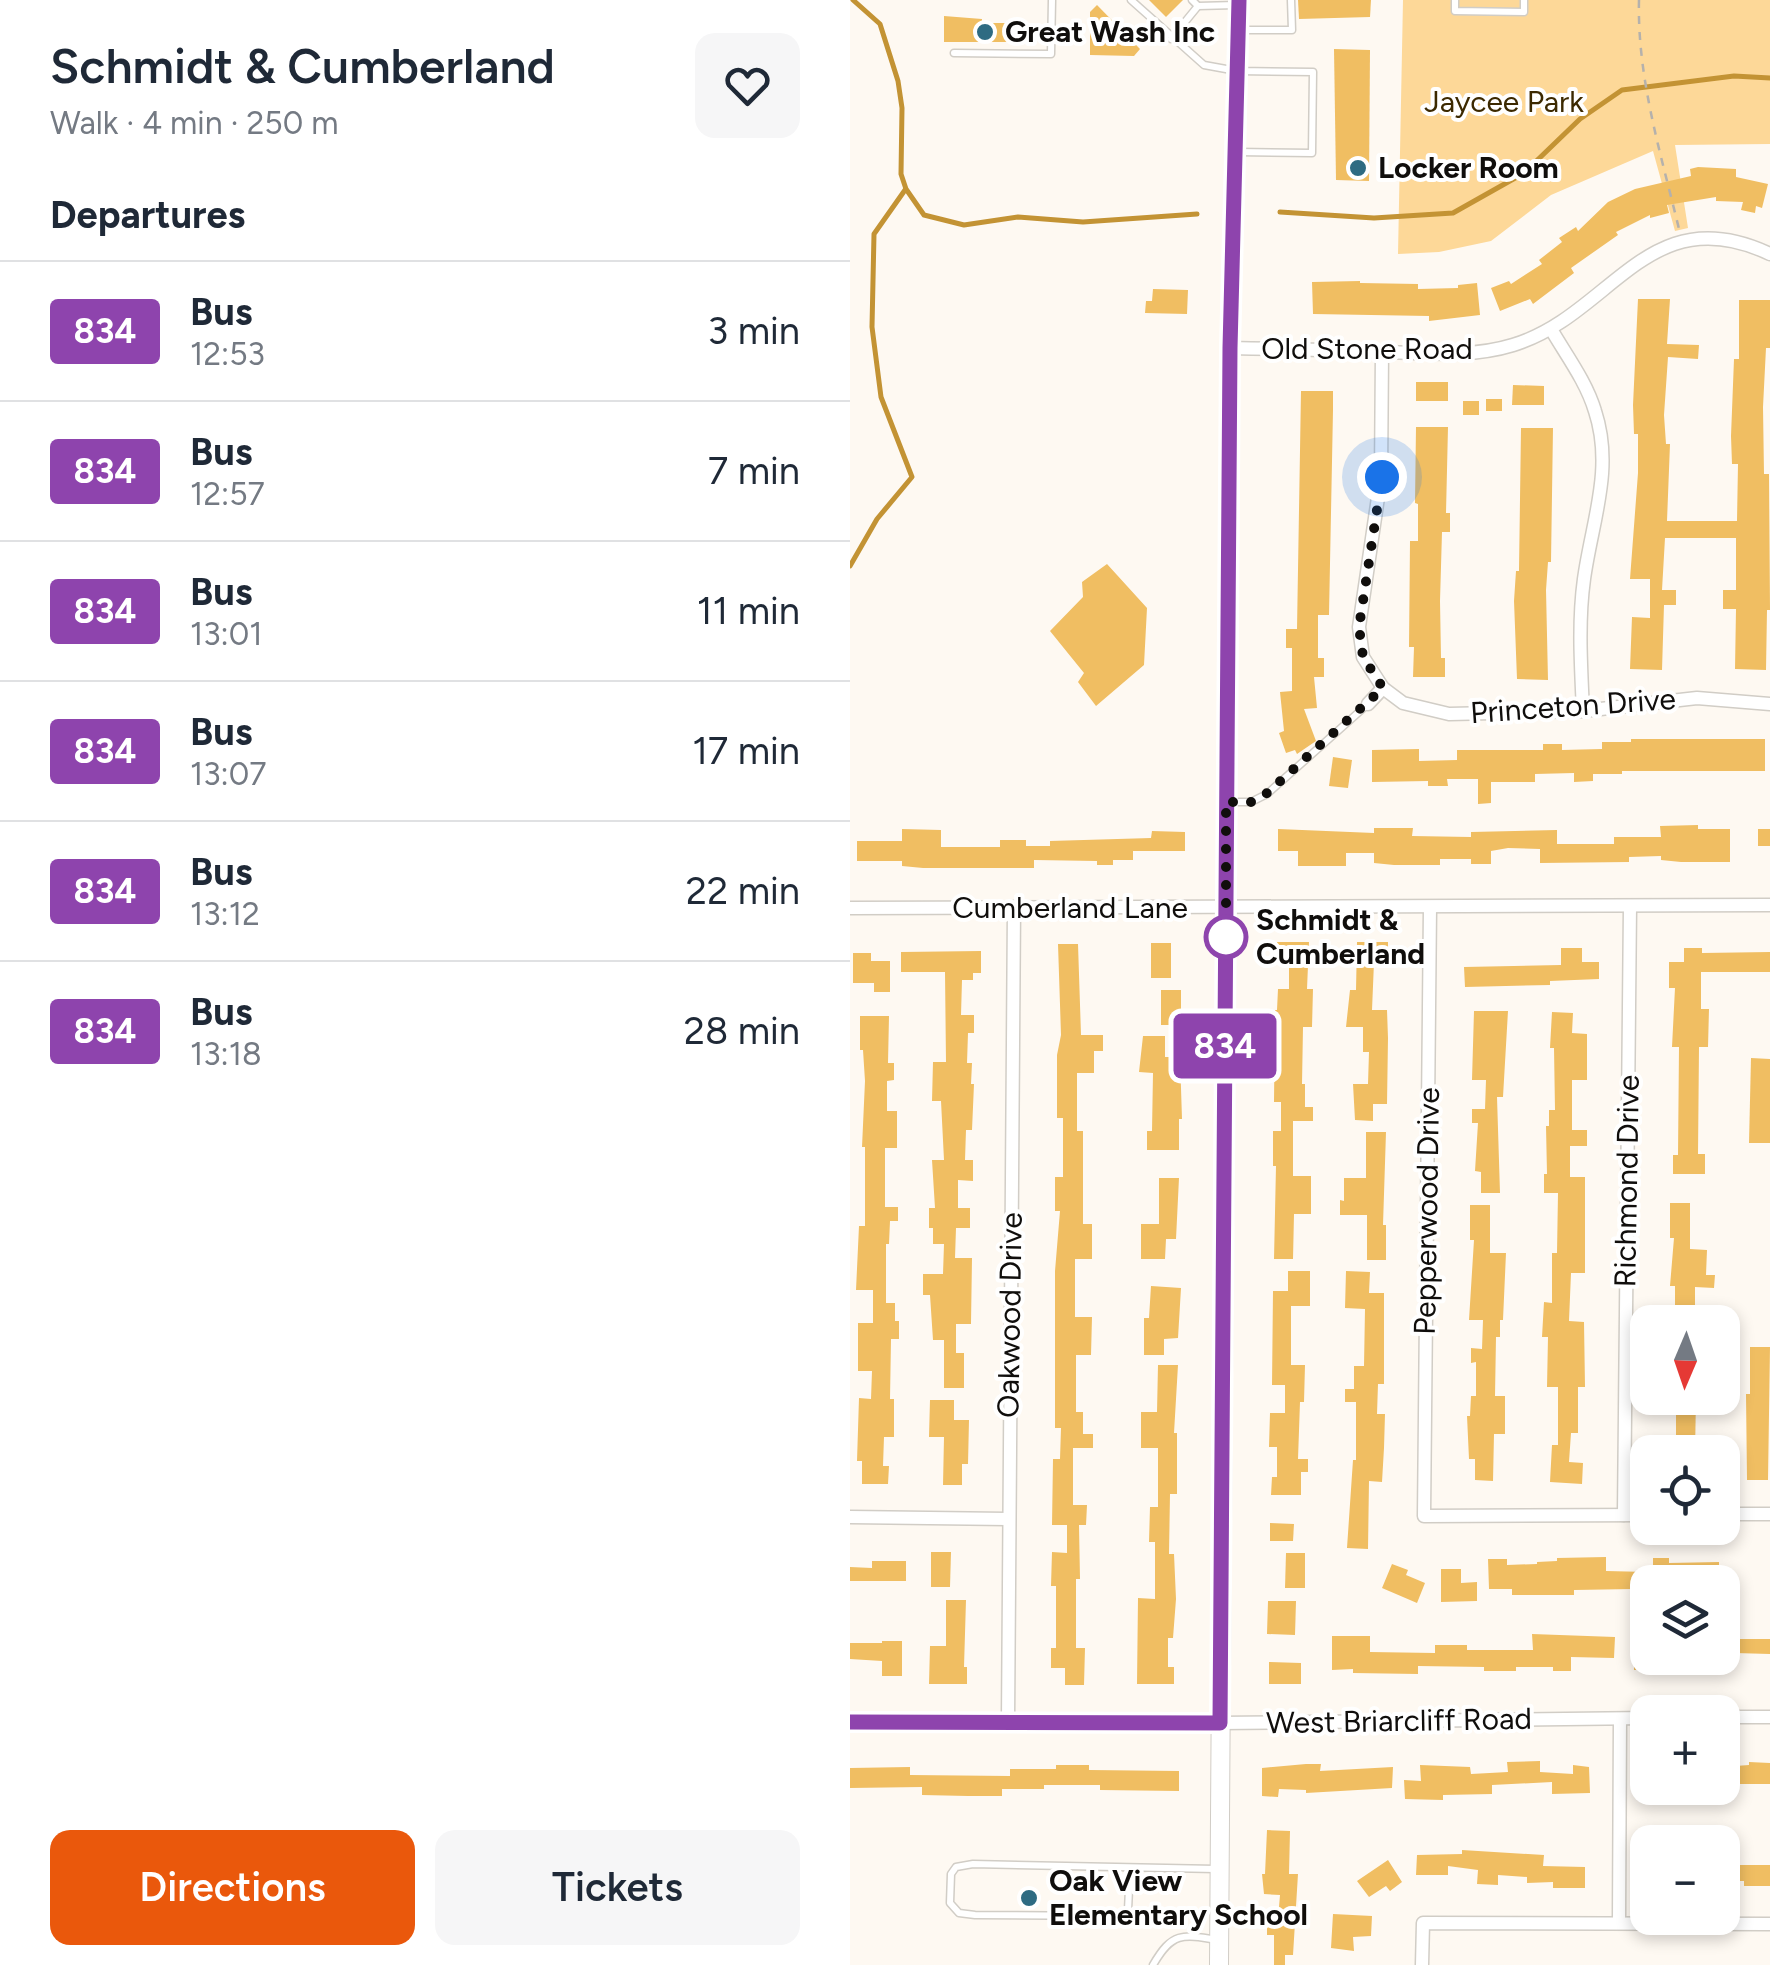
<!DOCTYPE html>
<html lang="en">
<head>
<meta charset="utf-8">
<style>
  :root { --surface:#fff; --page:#f6f6f7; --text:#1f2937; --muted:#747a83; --line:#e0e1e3; --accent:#ea580c }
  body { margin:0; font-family:Figtree,sans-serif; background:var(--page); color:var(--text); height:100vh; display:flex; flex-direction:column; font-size:38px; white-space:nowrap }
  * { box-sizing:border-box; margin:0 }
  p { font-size:32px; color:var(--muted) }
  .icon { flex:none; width:55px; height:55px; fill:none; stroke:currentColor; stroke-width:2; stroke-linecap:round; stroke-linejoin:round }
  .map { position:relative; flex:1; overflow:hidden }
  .side { display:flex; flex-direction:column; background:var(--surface); width:850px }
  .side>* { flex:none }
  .badge { padding:0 20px; border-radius:8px; font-size:35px; line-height:65px }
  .needle { width:65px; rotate:182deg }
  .tools { position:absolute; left:780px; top:1305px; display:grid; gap:20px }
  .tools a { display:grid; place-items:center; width:110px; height:110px; border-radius:20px; background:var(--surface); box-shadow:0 5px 15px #0003; font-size:50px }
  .you { position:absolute; width:50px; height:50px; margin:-25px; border:8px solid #fff; border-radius:50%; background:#1a73e8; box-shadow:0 0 0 15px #1a73e833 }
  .map>.badge { position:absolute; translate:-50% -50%; box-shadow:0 0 0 5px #fff }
  h2 { padding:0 50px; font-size:38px; line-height:90px }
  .round { display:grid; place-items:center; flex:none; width:105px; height:105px; border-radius:20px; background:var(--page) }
  .head { display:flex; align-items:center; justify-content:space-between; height:170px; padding:0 50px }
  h1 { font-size:48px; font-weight:600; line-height:75px }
  .action { display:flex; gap:20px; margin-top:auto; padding:20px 50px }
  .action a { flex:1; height:115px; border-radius:20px; background:var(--accent); color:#fff; font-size:40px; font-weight:600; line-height:115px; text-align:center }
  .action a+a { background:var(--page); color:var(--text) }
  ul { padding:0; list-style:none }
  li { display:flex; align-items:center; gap:30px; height:140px; padding:0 50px; border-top:2px solid var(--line) }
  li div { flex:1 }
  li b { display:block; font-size:38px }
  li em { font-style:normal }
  li .badge { min-width:110px; font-weight:700; text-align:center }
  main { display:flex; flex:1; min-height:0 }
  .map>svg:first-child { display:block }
  .green { fill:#fdd898 }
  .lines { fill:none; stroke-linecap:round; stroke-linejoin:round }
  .stream { stroke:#c39334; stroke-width:5 }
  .building { fill:#f0be62 }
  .lane-casing { stroke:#d1cdc6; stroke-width:9 }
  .street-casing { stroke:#d1cdc6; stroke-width:15 }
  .secondary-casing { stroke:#d1cdc6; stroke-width:20 }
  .path { stroke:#b5b1ac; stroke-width:2.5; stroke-dasharray:8 8; stroke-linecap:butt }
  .lane { stroke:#fff; stroke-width:6 }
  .street { stroke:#fff; stroke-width:12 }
  .secondary { stroke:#fff; stroke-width:18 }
  .line-casing { stroke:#fff; stroke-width:22 }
  .line { stroke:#8e44ad; stroke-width:15 }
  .walk { stroke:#100e0c; stroke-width:10; stroke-dasharray:0 18 }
  .poi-dot { fill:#2e6b82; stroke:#fff; stroke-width:4 }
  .stop-dot { fill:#fff; stroke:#8e44ad; stroke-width:5 }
  .labels { text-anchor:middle; stroke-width:8; stroke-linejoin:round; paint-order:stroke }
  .poi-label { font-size:30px; font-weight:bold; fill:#100e0c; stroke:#fff; text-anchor:start }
  .park-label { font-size:30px; fill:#3c2900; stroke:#fff }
  .street-label { font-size:30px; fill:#100e0c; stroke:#fff }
  .stop-label { font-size:30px; font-weight:bold; fill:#100e0c; stroke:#fff; text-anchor:start }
</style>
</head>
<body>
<main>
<section class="side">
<div class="head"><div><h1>Schmidt &amp; Cumberland</h1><p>Walk · 4 min · 250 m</p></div><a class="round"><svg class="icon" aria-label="heart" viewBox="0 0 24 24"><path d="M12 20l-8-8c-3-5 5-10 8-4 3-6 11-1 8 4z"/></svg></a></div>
<h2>Departures</h2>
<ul>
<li><span class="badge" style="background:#8e44ad;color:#fff">834</span><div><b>Bus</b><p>12:53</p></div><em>3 min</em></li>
<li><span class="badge" style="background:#8e44ad;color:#fff">834</span><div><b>Bus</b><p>12:57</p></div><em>7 min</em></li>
<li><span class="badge" style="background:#8e44ad;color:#fff">834</span><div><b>Bus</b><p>13:01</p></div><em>11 min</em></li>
<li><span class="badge" style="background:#8e44ad;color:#fff">834</span><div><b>Bus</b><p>13:07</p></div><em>17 min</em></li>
<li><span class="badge" style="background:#8e44ad;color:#fff">834</span><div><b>Bus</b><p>13:12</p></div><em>22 min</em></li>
<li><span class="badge" style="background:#8e44ad;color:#fff">834</span><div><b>Bus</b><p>13:18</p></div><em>28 min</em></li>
</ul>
<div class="action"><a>Directions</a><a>Tickets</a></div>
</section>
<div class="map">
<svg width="920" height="1965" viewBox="0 0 920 1965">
  <rect width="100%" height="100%" fill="#fef9f2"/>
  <path class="green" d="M553,0H920V144L825,145L838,228L825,231L803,151L701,195L641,241L589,252L548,254Z"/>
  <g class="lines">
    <g class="stream">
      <path d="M3,0L30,24L48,81L52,108L51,174L56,189L74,215L114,225L168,217L233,222L347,214"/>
      <path d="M430,212L524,218L603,213L674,173L730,119L772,90L884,76L920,78"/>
      <path d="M0,566L27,519L62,477L31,397L22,327L24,234L55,190"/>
    </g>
  </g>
  <g class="building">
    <path d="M299,0H333L316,17Z"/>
    <path d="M448,0H521L520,17L449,19Z"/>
    <path d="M247,5L290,49L284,56L240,55V12Z"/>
    <path d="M94,16L132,19V23H177L176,42H94Z"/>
    <path d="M484,49L520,50L519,181L486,180Z"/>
    <path d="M848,167L886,169V177L918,184L912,208L906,206L905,213L891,210L893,202L866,201V197L817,205L819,213L800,218V215L766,232L768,235L721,268L724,273L683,304L680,299L650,311L641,288L659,281L661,284L692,264L689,260L712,242L709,238L726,227L728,231L758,202L785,189L841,176L840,169Z"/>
    <path d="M510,281V283L568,284V289L608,288V285L627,283L630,315L579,321V316L463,314L462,282Z"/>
    <path d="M303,289L338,290L337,314L295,313L296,301H302Z"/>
    <path d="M788,299H820L817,344L849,345L848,359L818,357L814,415L816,444H820L817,521H887L888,464H882L881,436L884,359H889V300H920V348H916L913,407L914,474H919L920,610H917L916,670L885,669L886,609H873V590H886V538H815L812,590H826V605H814L812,670L780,669L782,617L800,618V579H780L788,473V434H784L783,405Z"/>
    <rect x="566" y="382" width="32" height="19"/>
    <path d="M663,385L694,386V405H662Z"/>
    <path d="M451,391H483V410L479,615H468V658H474V677H464L467,708L454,709L466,741L447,754L445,750L436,753L429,733L434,731L430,692L442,691V648H436V629H447Z"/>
    <rect x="636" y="399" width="16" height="12"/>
    <rect x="613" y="401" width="16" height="14"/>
    <path d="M566,427H598L596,513H600V532H592L590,601L591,658H595V677H563L564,647H559L560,541H568V504L565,503Z"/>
    <path d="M671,428H703L701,562H698L696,590L698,680L667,679L664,601L666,571H669Z"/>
    <path d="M257,564L297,608L294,665L246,706L228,682L234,673L200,631L233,597L232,582Z"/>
    <path d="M781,739H915V771H772V774H743V781L724,782V773L685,774V782H641V803L628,804V779H597L598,786H578V781L522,782V750L569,749V761L607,760V750H693V744H712V750L752,749V742H781Z"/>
    <path d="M483,757L502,760L498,788L479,786Z"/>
    <path d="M848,825V829H880V862H831L811,860V856L779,857V862L690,863V849L658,848L641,851V864H621V859H590V865H544L524,863V853H496V866H448V851H428V829L524,833V828H563L562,836L621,837V832L707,830V844H764V837H811L810,826Z"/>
    <path d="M52,829L91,830V847H150V840H176V846H200V841L301,838L302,831L335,832V851H283V860H263V865H247V861L184,860V868H73L52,866V861H7V841H52Z"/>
    <rect x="908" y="829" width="12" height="17"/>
    <path d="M427,942H459L457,989H463L462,1027H453L452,1084H455V1107H463V1121H443V1176H461V1214H444L443,1259H424L426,1166H423V1131H431V1102H424L425,1010H427L428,989H439V961H427Z"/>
    <path d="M507,942H538V962H524L522,1010H537L538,1038L537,1104H523V1121L505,1120L503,1084H518L519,1052H513V1027H496L500,990H506Z"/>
    <rect x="301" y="943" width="20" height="35"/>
    <path d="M208,944H228L231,1035H253V1051H244V1073H227V1131H233V1224H242V1259H225V1317H242L241,1355H226V1412H233V1434H243V1448H223V1505H237L236,1525H229L230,1579H226V1648H235L234,1685H215V1668H201V1648H206V1586H201L202,1552L217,1553V1525H202L203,1459H210L211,1428H205V1271L210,1211H205V1177H213V1118H207V1055L211,1035Z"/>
    <path d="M711,948H732V962H749V979L700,981V985L615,987L614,967L711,965Z"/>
    <path d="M834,948H852V953L920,952V972H851V1009H859L858,1047H849L848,1154H855V1174H823V1155H828L829,1047H822L825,988H819V962H834Z"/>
    <path d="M131,951V973H123V980H112L111,1015H124V1033H118L117,1063H122L121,1084H124L122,1130H116L115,1160H123V1181L108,1180V1208H120V1228H106L105,1258H122L121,1324H106V1353H114V1388H94V1340H83L80,1295H73V1274H93L94,1244H83V1228H79V1208H85L82,1160H94L91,1101H82L83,1062H96L95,972H51V952Z"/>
    <path d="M3,953H21V961H40V992H24V983H3Z"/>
    <rect x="311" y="990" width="20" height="35"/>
    <path d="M624,1011H658L653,1097H647L650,1193H631V1172L625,1171L628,1123H622V1109H635L636,1080H622Z"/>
    <path d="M702,1012L723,1013L722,1033L737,1034V1080H722V1130H737V1146H720V1177H735V1273H721L719,1321L734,1322L735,1387H728V1433H721L719,1462L733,1463L732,1484L700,1482L702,1445H708V1387H697L698,1337H692L694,1302L702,1303V1253H707L708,1193H694V1174H697L696,1126H699V1110H705L704,1048H700Z"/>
    <path d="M10,1016H39L38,1063H44V1080L37,1081V1111H47V1148H35V1207H48V1221H40L39,1244H36V1303H45V1321H49V1339H41L40,1399H44V1437H34L33,1466H39L38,1484H12V1461H7L9,1398L21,1399L22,1371H8V1323H23V1290H6L9,1226H15V1147H12L15,1081L13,1050H10Z"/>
    <path d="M293,1036H315V1057H330L332,1119H329V1150H297V1131H302L303,1073L289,1072Z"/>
    <path d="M901,1058L920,1059V1143H899Z"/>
    <path d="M516,1132H536L533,1225H536V1260H517V1215H490V1200L494,1201V1178H516Z"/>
    <path d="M309,1178H329L326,1239H316L315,1259H291V1224H309Z"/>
    <path d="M820,1203H840V1249L857,1250L856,1275H865L864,1288L845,1287V1322H825V1286H820L824,1238H820Z"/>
    <path d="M620,1205H640V1253H656L653,1320H650V1337H646L645,1396H655V1434H644L643,1481L625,1480V1459H619L617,1416H620L621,1396H626V1362L621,1363V1348L632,1349L633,1320H619L624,1240H620Z"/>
    <path d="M438,1271H460V1306H441V1365H455L454,1402H450L448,1459H458V1472H451V1495H421L422,1477H427V1447H419L420,1413H435V1385H422L423,1291H438Z"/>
    <path d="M496,1271L520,1272L519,1293H534V1384H528L527,1414H535L534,1448L532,1482L519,1481L518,1549L497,1548L503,1460H506V1402H495V1389H504V1366H514L515,1309L495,1308Z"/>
    <path d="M301,1286L331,1288L328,1338L314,1339V1355H294V1318H299Z"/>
    <path d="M900,1347H920L918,1480H897L896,1394H900Z"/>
    <path d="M308,1365H328L324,1433H327V1494H320L319,1554H324L326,1599L323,1638H318V1667H324V1684H287L288,1598L305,1599V1542H299L300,1507H308V1448H291V1412H307Z"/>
    <path d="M826,1398H846L845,1452H826Z"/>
    <path d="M80,1400H104V1420H119L118,1464H112V1485H93L94,1437H79Z"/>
    <path d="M420,1523L444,1524L443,1541H420Z"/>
    <path d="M81,1552H101L100,1587H81Z"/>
    <path d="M436,1553H455V1588H435Z"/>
    <path d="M756,1557V1571L798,1572V1594H783V1589L724,1590V1595H662V1589H639L638,1559H657V1565L687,1564V1562L707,1561V1558Z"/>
    <path d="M803,1558H819V1563L869,1562V1582H803Z"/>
    <path d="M22,1561H56V1581H0V1567L22,1568Z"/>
    <path d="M542,1564L558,1570L556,1575L575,1583L567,1603L532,1588Z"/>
    <path d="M591,1569H611V1583L627,1582V1601L591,1602Z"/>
    <path d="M96,1600H116L114,1667H117V1684H79L80,1646H96Z"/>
    <path d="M418,1601H446L445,1635L417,1634Z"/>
    <path d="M682,1634L765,1637L764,1658L721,1657V1671H703V1667H666V1671H634V1667L568,1666V1674L503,1673V1669L482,1670V1636H520V1652L585,1653V1645H617V1650H683Z"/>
    <path d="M885,1639H920V1654L885,1653Z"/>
    <path d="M32,1641H52V1676H32V1661L0,1659V1643H32Z"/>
    <path d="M798,1649V1658H818L819,1670H784V1650Z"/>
    <path d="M419,1662L451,1663V1684H419Z"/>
    <path d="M690,1761V1772L723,1774V1765L739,1767L740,1793L702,1794V1782L642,1785V1794L593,1795V1800L555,1799L554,1780L571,1781L570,1765L620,1767L621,1774L658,1772L657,1762Z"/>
    <path d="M899,1762L920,1763V1784H885V1788H872V1767L899,1765Z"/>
    <path d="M456,1764H471L470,1771L543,1767L542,1788L456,1793V1790L429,1789L428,1797L412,1796V1768Z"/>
    <path d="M206,1765H239V1770L329,1771V1791L250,1790V1785H194V1789H152V1796H118L72,1795V1787L0,1788V1768L60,1767V1775L160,1776V1769H206Z"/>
    <path d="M417,1830L440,1831L439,1874H448L443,1955H435V1965H424V1935H417V1919H428L430,1895L414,1894L412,1874H415Z"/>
    <path d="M612,1850L694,1855L693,1866L735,1867V1888H703V1882L677,1883V1877L648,1875V1885L627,1884L628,1870L598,1866V1875H566L567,1855L612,1854Z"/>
    <path d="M538,1860L552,1882L540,1891L536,1886L519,1897L507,1881Z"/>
    <path d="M872,1865H920V1886H894V1881H872Z"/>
    <path d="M483,1914L522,1916L521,1936L503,1937L504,1951L481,1948Z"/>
  </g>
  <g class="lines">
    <defs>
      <g id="lane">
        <path d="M281,0L354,65L387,71L463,72L462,153L387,152"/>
        <path d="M605,0V11L674,12V0"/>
        <path d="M348,6L386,5"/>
        <path d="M389,30H442L441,0"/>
        <path d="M321,39L348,6L342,0"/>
        <path d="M104,53L201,54L202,0"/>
        <path d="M378,802H401L417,794L518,704"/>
        <path d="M280,1868L278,1910L268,1916L125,1915L109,1913L100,1903L101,1874L106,1867L123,1864L366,1869"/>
        <path d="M303,1965C322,1932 332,1934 368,1940"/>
      </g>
      <g id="street">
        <path d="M701,329C716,355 736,381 745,411C764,469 742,521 734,579C728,622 731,667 733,711"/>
        <path d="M380,348C431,349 482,350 533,352C576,353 621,358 663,345C762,315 798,196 920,254"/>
        <path d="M532,351L531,477L509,627L513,657L533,688L553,703L599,714L733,711L847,698L920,704"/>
        <path d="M518,704L533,688"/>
        <path d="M580,907L574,1516L798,1515"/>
        <path d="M0,908L920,905"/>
        <path d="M872,1514H920"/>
        <path d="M774,1515L780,906"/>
        <path d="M0,1517L158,1519"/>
        <path d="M872,1717H920"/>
        <path d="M158,1722L164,907"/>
        <path d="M369,1723L798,1718"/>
        <path d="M769,1923L770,1719"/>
        <path d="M572,1965L573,1923L920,1924"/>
      </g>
      <g id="secondary">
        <path d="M0,1722L369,1723"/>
        <path d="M369,1965L380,348L389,0"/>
      </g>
    </defs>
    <use href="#lane" class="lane-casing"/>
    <use href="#street" class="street-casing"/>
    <use href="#secondary" class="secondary-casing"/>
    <path class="path" d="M789,0C787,78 811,154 829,229"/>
    <use href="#lane" class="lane"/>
    <use href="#street" class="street"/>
    <use href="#secondary" class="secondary"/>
  </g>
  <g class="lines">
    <defs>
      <path id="line" d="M0,1722L370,1723L380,348L389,0"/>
    </defs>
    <use href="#line" class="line-casing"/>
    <use href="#line" class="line"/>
    <path class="walk" d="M376,937V947V802H401L416,794L533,688L513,657L509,627L532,477"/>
  </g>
  <g class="poi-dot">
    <circle cx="135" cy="32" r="10"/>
    <circle cx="508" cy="168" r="10"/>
    <circle cx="179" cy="1898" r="10"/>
  </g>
  <circle class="stop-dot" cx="376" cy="937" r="20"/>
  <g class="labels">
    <g class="poi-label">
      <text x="155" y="42">Great Wash Inc</text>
      <text x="528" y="178">Locker Room</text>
      <text x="199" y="1891">Oak View<tspan x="199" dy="34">Elementary School</tspan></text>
    </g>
    <g class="park-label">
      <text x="654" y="112">Jaycee Park</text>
    </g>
    <g class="street-label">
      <text x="517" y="359">Old Stone Road</text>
      <text transform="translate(723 706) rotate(-4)" y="10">Princeton Drive</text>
      <text x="220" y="918">Cumberland Lane</text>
      <text transform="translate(777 1181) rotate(-89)" y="10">Richmond Drive</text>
      <text transform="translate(577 1211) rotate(-89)" y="10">Pepperwood Drive</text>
      <text transform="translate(160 1315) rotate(-89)" y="10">Oakwood Drive</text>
      <text transform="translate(549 1721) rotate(-1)" y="10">West Briarcliff Road</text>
    </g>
    <g class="stop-label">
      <text x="406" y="930">Schmidt &amp;<tspan x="406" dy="34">Cumberland</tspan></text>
    </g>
  </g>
</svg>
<div class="tools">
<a><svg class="needle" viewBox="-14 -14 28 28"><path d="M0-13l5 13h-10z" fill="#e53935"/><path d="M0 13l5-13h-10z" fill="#747a83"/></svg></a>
<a><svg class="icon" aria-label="locate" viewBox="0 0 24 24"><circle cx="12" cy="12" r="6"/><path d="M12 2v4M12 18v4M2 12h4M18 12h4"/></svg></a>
<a><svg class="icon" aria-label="layers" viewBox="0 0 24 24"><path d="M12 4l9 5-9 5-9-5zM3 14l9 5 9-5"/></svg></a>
<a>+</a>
<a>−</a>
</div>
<div class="you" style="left:532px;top:477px"></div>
<b class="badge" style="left:375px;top:1046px;background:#8e44ad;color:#fff">834</b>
</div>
</main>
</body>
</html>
